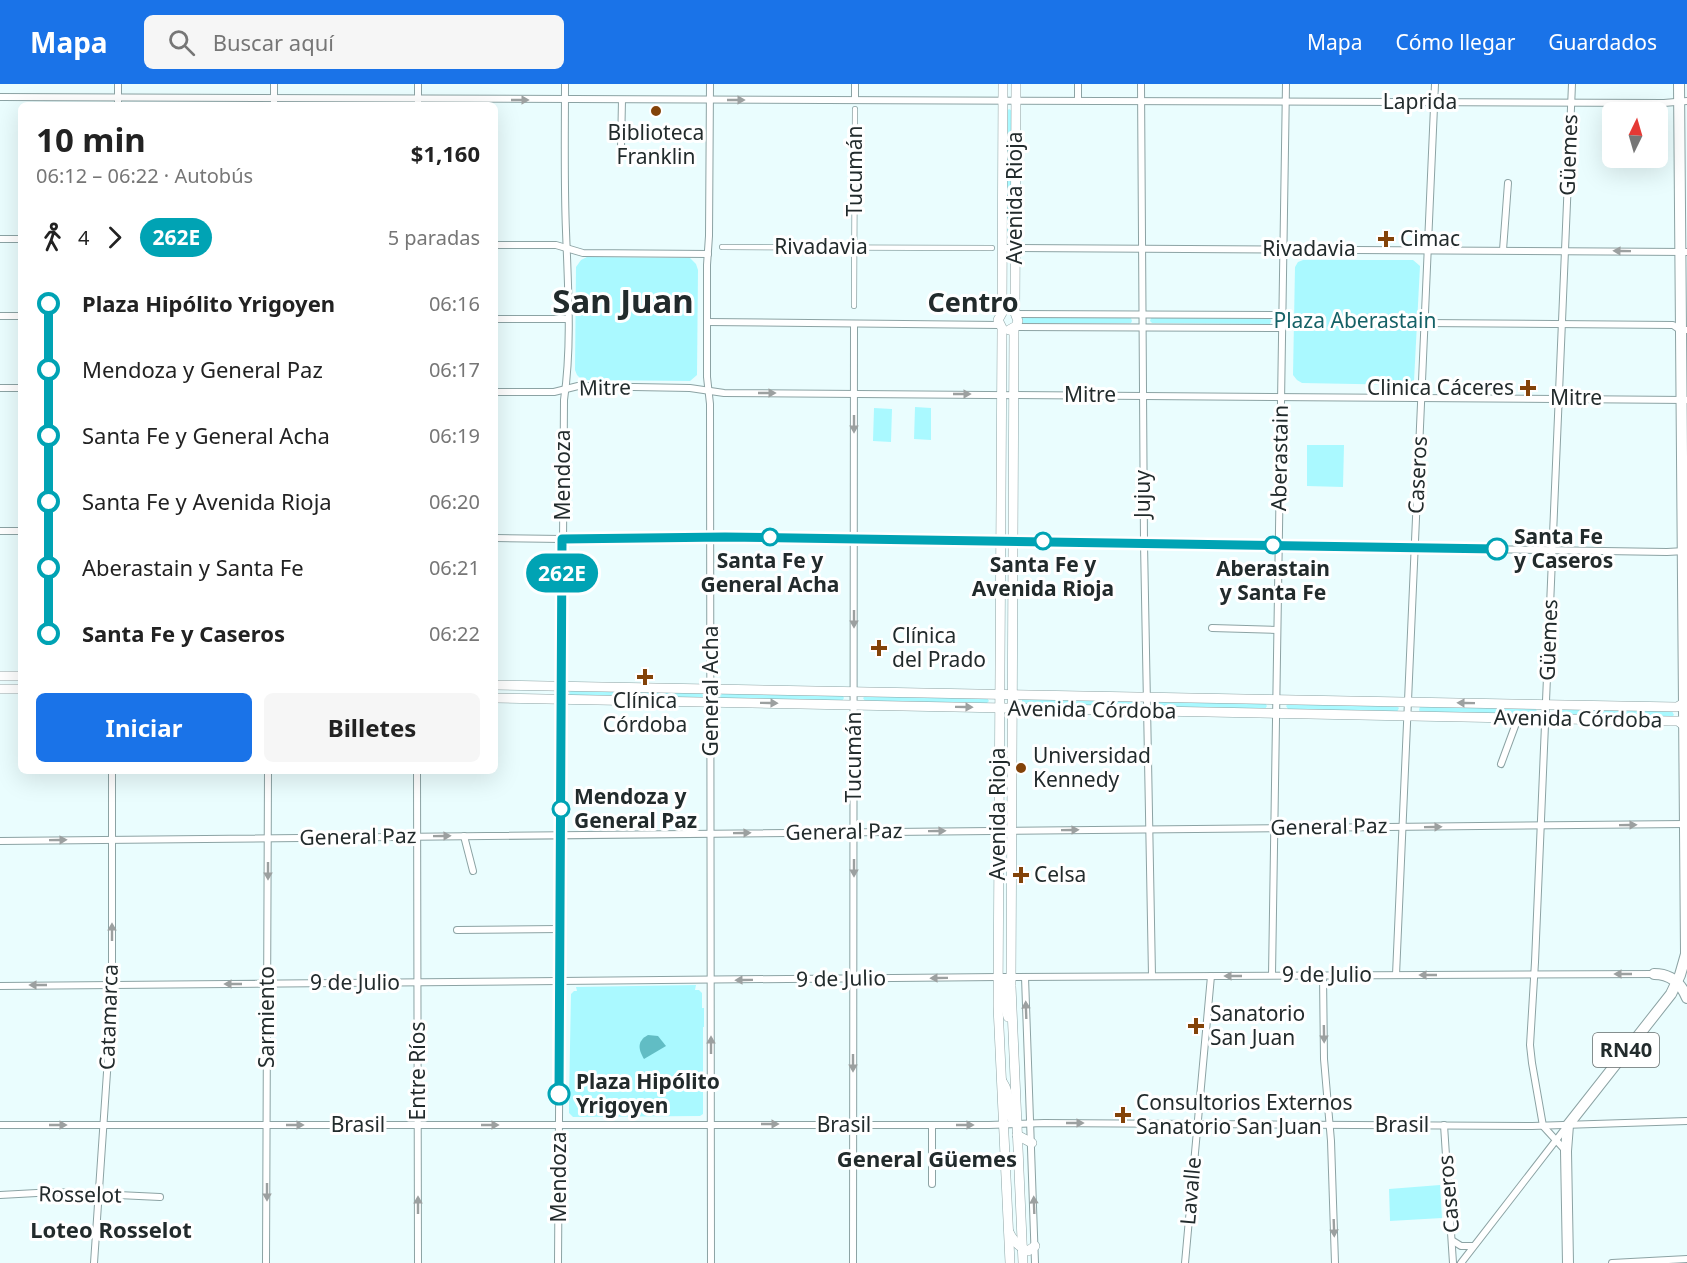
<!DOCTYPE html>
<html lang="es">
<head>
<meta charset="utf-8">
<style>
  :root { --surface:#fff; --page:#f6f6f6; --text:#222; --muted:#767676; --accent:#1a73e8 }
  body { margin:0; font-family:"Noto Sans",sans-serif; background:var(--page); color:var(--text); height:100vh; display:flex; flex-direction:column; font-size:22px; white-space:nowrap }
  * { box-sizing:border-box; margin:0 }
  p { font-size:20px; color:var(--muted) }
  .icon { flex:none; width:33px; height:33px; fill:none; stroke:currentColor; stroke-width:2; stroke-linecap:round; stroke-linejoin:round }
  .map { position:relative; flex:1; overflow:hidden }
  .side { position:absolute; left:18px; top:18px; width:480px; height:672px; display:flex; flex-direction:column; background:var(--surface); border-radius:9px; box-shadow:0 6px 24px #0002 }
  .side>* { flex:none }
  .badge { padding:0 12px; border-radius:20px; font-size:21px; line-height:39px }
  .needle { width:39px; rotate:5deg }
  .fabs { position:absolute; left:1602px; top:18px; display:grid; gap:12px }
  .fabs a { display:grid; place-items:center; width:66px; height:66px; border-radius:9px; background:var(--surface); box-shadow:0 6px 24px #0002; font-size:30px }
  .map>.badge { position:absolute; translate:-50% -50%; box-shadow:0 0 0 3px #fff }
  .legs { display:flex; align-items:center; gap:9px; height:66px; padding:0 18px; font-size:20px }
  .legs p { margin-inline-start:auto }
  .summary { display:flex; align-items:center; justify-content:space-between; height:102px; padding:0 18px }
  h1 { font-size:33px; font-weight:700; line-height:45px }
  .primary-button { display:flex; gap:12px; margin-top:auto; padding:12px 18px }
  .primary-button a { flex:1; height:69px; border-radius:9px; background:var(--accent); color:#fff; font-size:24px; font-weight:700; line-height:69px; text-align:center }
  .primary-button a+a { background:var(--page); color:var(--text) }
  ul { padding:0 18px; list-style:none }
  li { display:flex; align-items:center; gap:21px; height:66px; font-size:22px }
  li i { display:grid; place-items:center; width:9px; height:100%; margin:0 8px; background:currentColor }
  li i::after { content:''; width:15px; height:15px; margin:-8px; border:4px solid; border-radius:50%; background:var(--surface) }
  li p { margin-inline-start:auto }
  li:first-child i { background:linear-gradient(#0000 50%,currentColor 0) }
  li:last-child i { background:linear-gradient(currentColor 50%,#0000 0) }
  header { display:flex; align-items:center; gap:36px; box-sizing:border-box; height:84px; padding:0 30px; background:var(--accent); color:#fff }
  header strong { font-size:28px }
  nav { display:flex; gap:33px; margin-inline-start:auto; font-size:21px }
  .search { width:420px; height:54px; background:var(--page); display:flex; align-items:center; gap:15px; box-sizing:border-box; padding:0 21px; border-radius:9px; color:var(--muted); font-size:22px }
  .map>svg:first-child { display:block }
  .green { fill:#aaf9ff }
  .water { fill:#61bdc4 }
  .lines { fill:none; stroke-linecap:round; stroke-linejoin:round }
  .pedestrian-casing { stroke:#8ca3a4; stroke-width:6 }
  .minor-casing { stroke:#8ca3a4; stroke-width:8 }
  .secondary-casing { stroke:#8ca3a4; stroke-width:10 }
  .primary-casing { stroke:#8ca3a4; stroke-width:12 }
  .pedestrian { stroke:#fff; stroke-width:4.5 }
  .minor { stroke:#fff; stroke-width:6 }
  .secondary { stroke:#fff; stroke-width:9 }
  .primary { stroke:#fff; stroke-width:10 }
  .oneway { fill:#9ca0a0 }
  .line-1-casing { stroke:#fff; stroke-width:14 }
  .line-1 { stroke:#00a3b4; stroke-width:9 }
  .poi-dot { fill:#834309; stroke:#fff; stroke-width:2 }
  .stop-1-dot { fill:#fff; stroke:#00a3b4; stroke-width:3 }
  .labels { text-anchor:middle; stroke-width:6; stroke-linejoin:round; paint-order:stroke }
  .shield { fill:#fff; stroke:#646b6b; stroke-width:1.5 }
  .shield-label { font-size:20px; font-weight:bold; fill:#222b2c }
  .street-label { font-size:21px; fill:#222b2c; stroke:#fff }
  .poi-label { font-size:21px; fill:#222b2c; stroke:#fff; text-anchor:start }
  .park-label { font-size:21px; fill:#156267; stroke:#fff }
  .stop-label { font-size:21px; font-weight:bold; fill:#222b2c; stroke:#fff; text-anchor:start }
  .neighbourhood-label { font-size:22px; font-weight:bold; fill:#222b2c; stroke:#fff }
  .district-label { font-size:27px; font-weight:bold; fill:#222b2c; stroke:#fff }
  .town-label { font-size:33px; font-weight:bold; fill:#222b2c; stroke:#fff }
</style>
</head>
<body>
<header>
<strong>Mapa</strong>
<div class="search"><svg class="icon" aria-label="search" viewBox="0 0 24 24"><circle cx="10" cy="10" r="6"/><path d="M15 15l6 6"/></svg>Buscar aquí</div>
<nav><a>Mapa</a><a>Cómo llegar</a><a>Guardados</a></nav>
</header>
<div class="map">
<svg width="1687" height="1179" viewBox="0 0 1687 1179">
  <rect width="100%" height="100%" fill="#eafdfe"/>
  <g class="green">
    <path d="M1009,25L1012,27L1011,152L1009,153H1007V27Z"/>
    <path d="M587,173L690,174L696,180L698,186L697,291L690,297L582,296L577,291L575,286L576,183L581,176Z"/>
    <path d="M1303,176H1413L1420,182L1414,297L1408,301L1302,299L1297,296L1293,291L1295,183L1298,178Z"/>
    <path d="M1022,234H1131L1132,237L1131,239H1022Z"/>
    <path d="M1151,234H1270L1271,237L1270,240L1152,239L1150,237Z"/>
    <path d="M915,323L931,324V356L914,355Z"/>
    <path d="M874,324L892,325L891,358L873,357Z"/>
    <path d="M1307,361H1344L1343,403L1307,402Z"/>
    <path d="M571,607L702,609L703,612L702,614L570,612L569,608Z"/>
    <path d="M723,609L843,612L844,614L842,617L722,615L720,612Z"/>
    <path d="M865,612L987,614L989,617L987,619L865,617L863,614Z"/>
    <path d="M1022,615L1135,617L1137,619L1136,623L1024,620L1022,618Z"/>
    <path d="M1159,617L1265,619L1267,622L1265,625L1159,623L1157,619Z"/>
    <path d="M1288,620L1397,622L1399,624L1397,628L1288,625L1286,622Z"/>
    <path d="M1420,622L1536,625L1537,628L1536,630L1420,628L1419,626Z"/>
    <path d="M1557,625L1672,627L1674,631L1672,633L1558,631L1556,627Z"/>
    <path d="M696,901L695,906H699L702,909V924H704V943H703V1030L700,1032L573,1033L569,1029V1015L571,910L574,907H577L576,903Z"/>
    <path d="M1440,1101L1442,1134L1390,1137L1389,1105Z"/>
  </g>
  <path class="water" d="M648,951L658,952L666,962L644,975C638,965 637,957 648,951Z"/>
  <g class="lines">
    <defs>
      <g id="pedestrian">
        <path d="M722,163L992,164"/>
        <path d="M854,222L855,25"/>
      </g>
      <g id="minor">
        <path d="M710,0L709,152L707,181V293L710,320L711,1179"/>
        <path d="M1078,0V16"/>
        <path d="M1141,0L1144,459L1152,892"/>
        <path d="M0,13L1664,19L1687,17"/>
        <path d="M855,16V0"/>
        <path d="M118,21V0"/>
        <path d="M274,21V0"/>
        <path d="M418,21V0"/>
        <path d="M621,64L622,16"/>
        <path d="M0,155H21"/>
        <path d="M495,161H556L583,169L708,170"/>
        <path d="M1002,164L1687,168"/>
        <path d="M1503,166L1508,99"/>
        <path d="M1015,230L1282,231"/>
        <path d="M0,232H21"/>
        <path d="M495,235H568"/>
        <path d="M707,238L999,241"/>
        <path d="M1425,239L1673,241L1680,246H1687"/>
        <path d="M1016,243L1282,244"/>
        <path d="M0,304H21"/>
        <path d="M495,308H554L578,302L690,304L724,309L1687,316"/>
        <path d="M0,447H21"/>
        <path d="M495,454L562,455L734,453L1667,468L1685,467"/>
        <path d="M1212,544L1277,546"/>
        <path d="M1501,680L1518,634"/>
        <path d="M417,687L418,1179"/>
        <path d="M464,752L473,787"/>
        <path d="M0,757L1685,740"/>
        <path d="M457,846L560,845"/>
        <path d="M1272,891L1286,0"/>
        <path d="M1323,891L1324,975L1331,1057L1335,1179"/>
        <path d="M1396,891L1435,0"/>
        <path d="M1025,893L1035,1179"/>
        <path d="M0,902L998,893L1655,890"/>
        <path d="M0,1041H989L1044,1039L1532,1042L1687,1037"/>
        <path d="M932,1041V1100"/>
        <path d="M1444,1041L1453,1179"/>
        <path d="M1565,1066L1543,1042L1532,979L1530,961L1535,878L1572,0"/>
        <path d="M0,1111L55,1108L160,1113"/>
        <path d="M1453,1157L1461,1162H1473"/>
        <path d="M94,1179L112,915V687"/>
        <path d="M266,1179L268,687"/>
        <path d="M558,1179L564,316C572,261 568,203 566,147C564,98 565,49 565,0"/>
        <path d="M853,1179L854,240"/>
        <path d="M1185,1179L1211,892"/>
        <path d="M1461,1179L1567,1042"/>
        <path d="M1612,1179L1687,1175"/>
      </g>
      <g id="secondary">
        <path d="M1003,0L1002,229L998,236L1002,244L998,922L1010,1179"/>
        <path d="M1014,244L1011,902L1023,1179"/>
        <path d="M1009,246L1016,242L1018,237L1015,229L1016,0"/>
        <path d="M0,592H21"/>
        <path d="M495,601L1677,623L1687,617"/>
        <path d="M0,605H21"/>
        <path d="M495,614L1669,637H1678L1687,644"/>
        <path d="M998,893L1004,899L1005,922L1008,933"/>
        <path d="M1002,997C1013,1013 1004,1027 1015,1039"/>
        <path d="M1017,1051L1032,1059"/>
        <path d="M1009,1148C1013,1157 1019,1163 1028,1167L1035,1162"/>
      </g>
      <g id="primary">
        <path d="M1654,890C1671,890 1681,899 1687,914"/>
        <path d="M1568,1179L1566,1067L1568,1041L1671,910L1680,891L1686,870L1679,0"/>
      </g>
    </defs>
    <use href="#pedestrian" class="pedestrian-casing"/>
    <use href="#minor" class="minor-casing"/>
    <use href="#secondary" class="secondary-casing"/>
    <use href="#primary" class="primary-casing"/>
    <use href="#pedestrian" class="pedestrian"/>
    <use href="#minor" class="minor"/>
    <use href="#secondary" class="secondary"/>
    <use href="#primary" class="primary"/>
  </g>
  <defs><path id="oneway-solid" d="M-6-.8H1V-3.2L6.5 0L1 3.2V.8H-6Z" transform="scale(1.5)"/></defs>
  <g class="oneway">
    <use href="#oneway-solid" transform="translate(520 16)"/>
    <use href="#oneway-solid" transform="translate(736 16)"/>
    <use href="#oneway-solid" transform="translate(1622 167) rotate(-179)"/>
    <use href="#oneway-solid" transform="translate(767 309)"/>
    <use href="#oneway-solid" transform="translate(962 310)"/>
    <use href="#oneway-solid" transform="translate(854 340) rotate(90)"/>
    <use href="#oneway-solid" transform="translate(854 535) rotate(90)"/>
    <use href="#oneway-solid" transform="translate(769 619) rotate(1)"/>
    <use href="#oneway-solid" transform="translate(1466 619) rotate(-179)"/>
    <use href="#oneway-solid" transform="translate(964 623) rotate(1)"/>
    <use href="#oneway-solid" transform="translate(1628 741) rotate(-1)"/>
    <use href="#oneway-solid" transform="translate(1433 743) rotate(-1)"/>
    <use href="#oneway-solid" transform="translate(1070 746) rotate(-1)"/>
    <use href="#oneway-solid" transform="translate(937 747) rotate(-1)"/>
    <use href="#oneway-solid" transform="translate(742 749) rotate(-1)"/>
    <use href="#oneway-solid" transform="translate(442 752) rotate(-1)"/>
    <use href="#oneway-solid" transform="translate(58 756) rotate(-1)"/>
    <use href="#oneway-solid" transform="translate(854 784) rotate(90)"/>
    <use href="#oneway-solid" transform="translate(268 787) rotate(90)"/>
    <use href="#oneway-solid" transform="translate(112 848) rotate(-90)"/>
    <use href="#oneway-solid" transform="translate(1623 890) rotate(180)"/>
    <use href="#oneway-solid" transform="translate(1428 891) rotate(180)"/>
    <use href="#oneway-solid" transform="translate(1233 892) rotate(180)"/>
    <use href="#oneway-solid" transform="translate(939 894) rotate(179)"/>
    <use href="#oneway-solid" transform="translate(744 896) rotate(179)"/>
    <use href="#oneway-solid" transform="translate(233 900) rotate(180)"/>
    <use href="#oneway-solid" transform="translate(38 901) rotate(180)"/>
    <use href="#oneway-solid" transform="translate(1026 926) rotate(-92)"/>
    <use href="#oneway-solid" transform="translate(1324 950) rotate(89)"/>
    <use href="#oneway-solid" transform="translate(711 961) rotate(-90)"/>
    <use href="#oneway-solid" transform="translate(853 979) rotate(90)"/>
    <use href="#oneway-solid" transform="translate(1075 1039)"/>
    <use href="#oneway-solid" transform="translate(770 1040)"/>
    <use href="#oneway-solid" transform="translate(58 1041)"/>
    <use href="#oneway-solid" transform="translate(295 1041)"/>
    <use href="#oneway-solid" transform="translate(490 1041)"/>
    <use href="#oneway-solid" transform="translate(965 1041)"/>
    <use href="#oneway-solid" transform="translate(267 1108) rotate(90)"/>
    <use href="#oneway-solid" transform="translate(418 1121) rotate(-90)"/>
    <use href="#oneway-solid" transform="translate(1034 1121) rotate(-92)"/>
    <use href="#oneway-solid" transform="translate(1334 1144) rotate(88)"/>
  </g>
  <g class="lines">
    <defs>
      <path id="line-1" d="M559,1010L562,455L725,453L1497,465"/>
    </defs>
    <use href="#line-1" class="line-1-casing"/>
    <use href="#line-1" class="line-1"/>
  </g>
  <g class="poi-dot">
    <circle cx="656" cy="27" r="6"/>
    <path d="M1383 146h6v6h6v6h-6v6h-6v-6h-6v-6h6z"/>
    <path d="M1525 295h6v6h6v6h-6v6h-6v-6h-6v-6h6z"/>
    <path d="M876 555h6v6h6v6h-6v6h-6v-6h-6v-6h6z"/>
    <path d="M642 584h6v6h6v6h-6v6h-6v-6h-6v-6h6z"/>
    <circle cx="1021" cy="684" r="6"/>
    <path d="M1018 782h6v6h6v6h-6v6h-6v-6h-6v-6h6z"/>
    <path d="M1193 933h6v6h6v6h-6v6h-6v-6h-6v-6h6z"/>
    <path d="M1120 1022h6v6h6v6h-6v6h-6v-6h-6v-6h6z"/>
  </g>
  <g class="stop-1-dot">
    <circle cx="770" cy="453" r="8"/>
    <circle cx="1043" cy="457" r="8"/>
    <circle cx="1273" cy="461" r="8"/>
    <circle cx="1497" cy="465" r="10"/>
    <circle cx="561" cy="725" r="8"/>
    <circle cx="559" cy="1010" r="10"/>
  </g>
  <g class="labels">
    <rect class="shield" x="1593" y="949" width="66" height="34" rx="4.5"/>
    <g class="shield-label">
      <text x="1626" y="973">RN40</text>
    </g>
    <g class="street-label">
      <text x="1420" y="25">Laprida</text>
      <text transform="translate(1569 71) rotate(-88)" y="7">Güemes</text>
      <text transform="translate(855 87) rotate(-90)" y="7">Tucumán</text>
      <text transform="translate(1015 114) rotate(-90)" y="7">Avenida Rioja</text>
      <text x="821" y="170">Rivadavia</text>
      <text x="1309" y="172">Rivadavia</text>
      <text transform="translate(605 304) rotate(-1)" y="7">Mitre</text>
      <text x="1090" y="318">Mitre</text>
      <text x="1576" y="321">Mitre</text>
      <text transform="translate(1280 374) rotate(-89)" y="7">Aberastain</text>
      <text transform="translate(563 391) rotate(-90)" y="7">Mendoza</text>
      <text transform="translate(1418 391) rotate(-87)" y="7">Caseros</text>
      <text transform="translate(1143 410) rotate(-90)" y="7">Jujuy</text>
      <text transform="translate(1549 556) rotate(-88)" y="7">Güemes</text>
      <text transform="translate(711 607) rotate(-90)" y="7">General Acha</text>
      <text transform="translate(1092 626) rotate(1)" y="7">Avenida Córdoba</text>
      <text transform="translate(1578 635) rotate(1)" y="7">Avenida Córdoba</text>
      <text transform="translate(854 673) rotate(-90)" y="7">Tucumán</text>
      <text transform="translate(998 730) rotate(-90)" y="7">Avenida Rioja</text>
      <text transform="translate(1329 743) rotate(-1)" y="7">General Paz</text>
      <text transform="translate(844 748) rotate(-1)" y="7">General Paz</text>
      <text transform="translate(358 753) rotate(-1)" y="7">General Paz</text>
      <text x="1327" y="898">9 de Julio</text>
      <text transform="translate(841 895) rotate(-1)" y="7">9 de Julio</text>
      <text x="355" y="906">9 de Julio</text>
      <text transform="translate(109 933) rotate(-88)" y="7">Catamarca</text>
      <text transform="translate(267 933) rotate(-90)" y="7">Sarmiento</text>
      <text transform="translate(418 987) rotate(-90)" y="7">Entre Ríos</text>
      <text x="358" y="1048">Brasil</text>
      <text x="844" y="1048">Brasil</text>
      <text x="1402" y="1048">Brasil</text>
      <text transform="translate(559 1093) rotate(-90)" y="7">Mendoza</text>
      <text transform="translate(1191 1107) rotate(-85)" y="7">Lavalle</text>
      <text transform="translate(1449 1110) rotate(-95)" y="7">Caseros</text>
      <text transform="translate(80 1111) rotate(1)" y="7">Rosselot</text>
    </g>
    <g class="poi-label">
      <text x="656" y="56" text-anchor="middle">Biblioteca<tspan x="656" dy="24">Franklin</tspan></text>
      <text x="1400" y="162">Cimac</text>
      <text x="1514" y="311" text-anchor="end">Clinica Cáceres</text>
      <text x="892" y="559">Clínica<tspan x="892" dy="24">del Prado</tspan></text>
      <text x="645" y="624" text-anchor="middle">Clínica<tspan x="645" dy="24">Córdoba</tspan></text>
      <text x="1033" y="679">Universidad<tspan x="1033" dy="24">Kennedy</tspan></text>
      <text x="1034" y="798">Celsa</text>
      <text x="1210" y="937">Sanatorio<tspan x="1210" dy="24">San Juan</tspan></text>
      <text x="1136" y="1026">Consultorios Externos<tspan x="1136" dy="24">Sanatorio San Juan</tspan></text>
    </g>
    <g class="park-label">
      <text x="1355" y="244">Plaza Aberastain</text>
    </g>
    <g class="stop-label">
      <text x="1514" y="460">Santa Fe<tspan x="1514" dy="24">y Caseros</tspan></text>
      <text x="770" y="484" text-anchor="middle">Santa Fe y<tspan x="770" dy="24">General Acha</tspan></text>
      <text x="1043" y="488" text-anchor="middle">Santa Fe y<tspan x="1043" dy="24">Avenida Rioja</tspan></text>
      <text x="1273" y="492" text-anchor="middle">Aberastain<tspan x="1273" dy="24">y Santa Fe</tspan></text>
      <text x="574" y="720">Mendoza y<tspan x="574" dy="24">General Paz</tspan></text>
      <text x="576" y="1005">Plaza Hipólito<tspan x="576" dy="24">Yrigoyen</tspan></text>
    </g>
    <g class="neighbourhood-label">
      <text x="927" y="1083">General Güemes</text>
      <text x="111" y="1154">Loteo Rosselot</text>
    </g>
    <g class="district-label">
      <text x="973" y="228">Centro</text>
    </g>
    <g class="town-label">
      <text x="623" y="229">San Juan</text>
    </g>
  </g>
</svg>
<div class="fabs">
<a><svg class="needle" viewBox="-14 -14 28 28"><path d="M0-13l5 13h-10z" fill="#e53935"/><path d="M0 13l5-13h-10z" fill="#767676"/></svg></a>
</div>
<b class="badge" style="left:562px;top:489px;background:#00a3b4;color:#fff">262E</b>
<section class="side">
<div class="summary"><div><h1>10 min</h1><p>06:12 – 06:22 · Autobús</p></div><b>$1,160</b></div>
<div class="legs"><svg class="icon" aria-label="walk" viewBox="0 0 24 24"><circle cx="13" cy="4" r="2"/><path d="M13 8l-2 6 4 7M11 14l-3 7M7 12l3-4h3l4 4"/></svg>4<svg class="icon" aria-label="forward" viewBox="0 0 24 24"><path d="M9 5l7 7-7 7"/></svg><b class="badge" style="background:#00a3b4;color:#fff">262E</b><p>5 paradas</p></div>
<ul>
<li><i style="color:#00a3b4"></i><b>Plaza Hipólito Yrigoyen</b><p>06:16</p></li>
<li><i style="color:#00a3b4"></i><span>Mendoza y General Paz</span><p>06:17</p></li>
<li><i style="color:#00a3b4"></i><span>Santa Fe y General Acha</span><p>06:19</p></li>
<li><i style="color:#00a3b4"></i><span>Santa Fe y Avenida Rioja</span><p>06:20</p></li>
<li><i style="color:#00a3b4"></i><span>Aberastain y Santa Fe</span><p>06:21</p></li>
<li><i style="color:#00a3b4"></i><b>Santa Fe y Caseros</b><p>06:22</p></li>
</ul>
<div class="primary-button"><a>Iniciar</a><a>Billetes</a></div>
</section>
</div>
</body>
</html>
